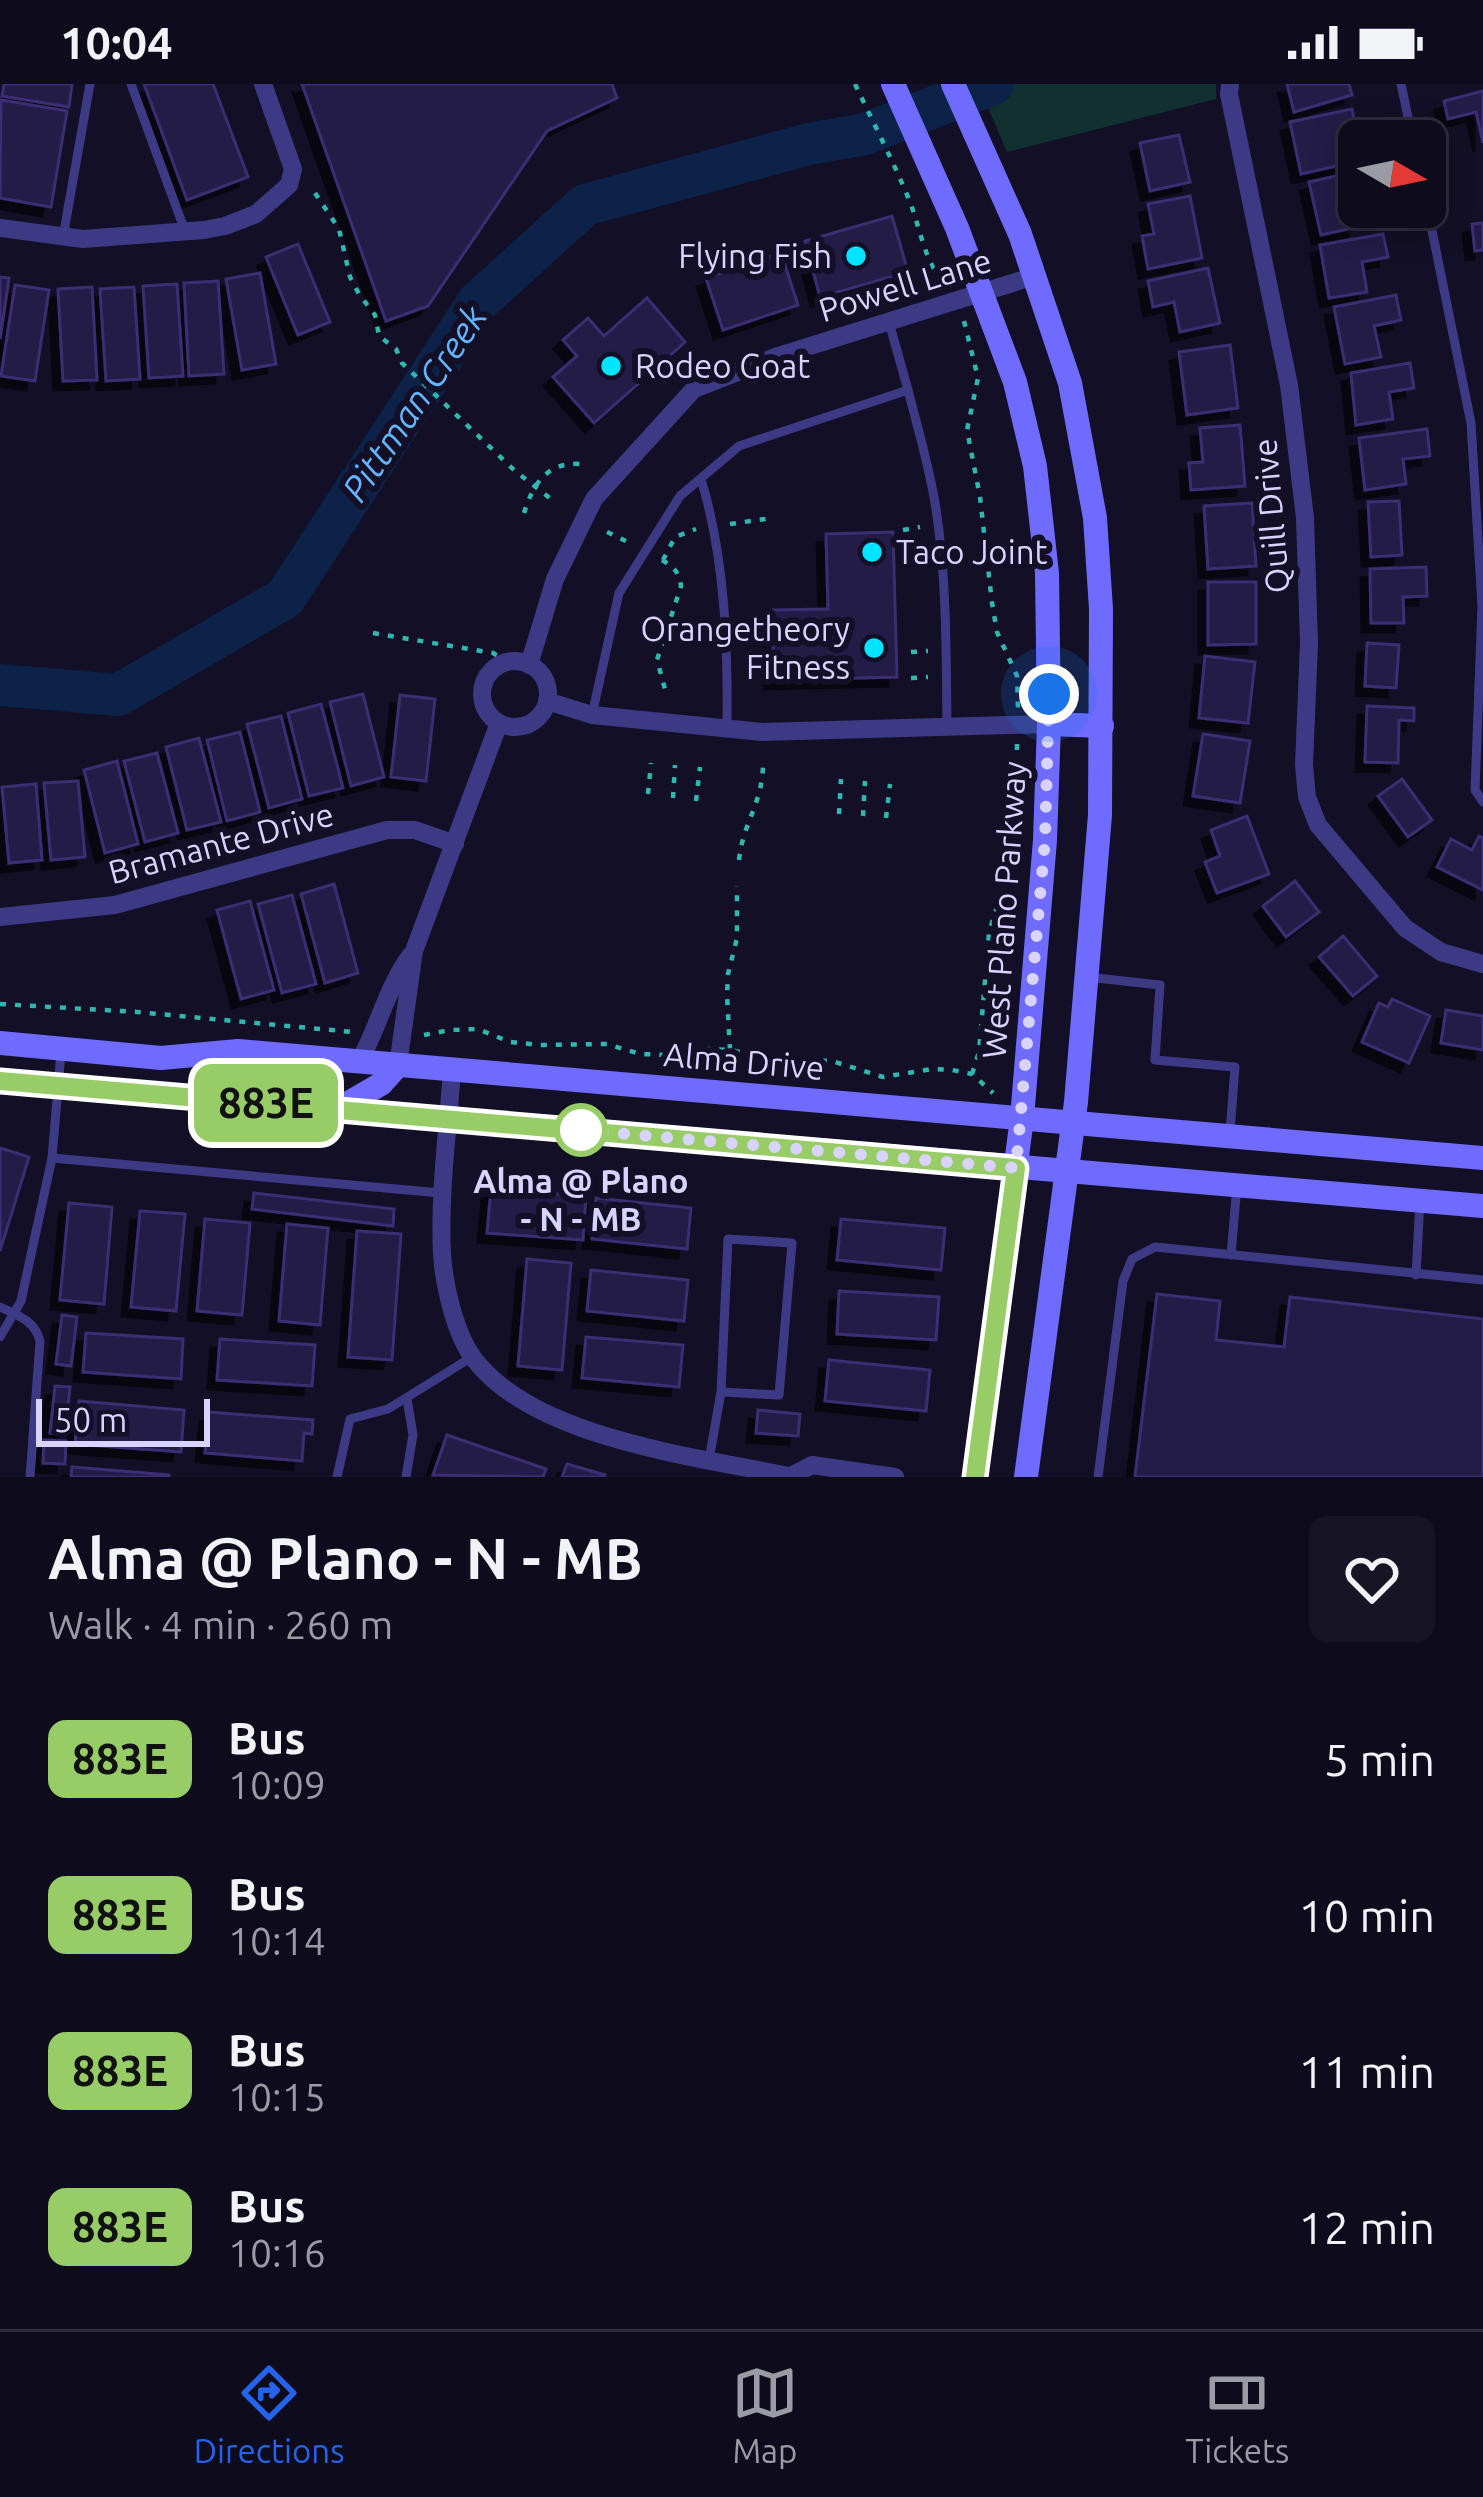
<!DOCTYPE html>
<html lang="en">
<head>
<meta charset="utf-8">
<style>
  :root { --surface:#0e0b1c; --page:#171425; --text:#f1f3f6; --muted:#9b9ba3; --line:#2e2b3b; --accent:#2563eb }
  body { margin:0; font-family:Ubuntu,sans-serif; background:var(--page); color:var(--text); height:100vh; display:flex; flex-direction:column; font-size:45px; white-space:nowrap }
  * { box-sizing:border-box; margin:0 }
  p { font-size:39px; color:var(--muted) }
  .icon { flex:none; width:66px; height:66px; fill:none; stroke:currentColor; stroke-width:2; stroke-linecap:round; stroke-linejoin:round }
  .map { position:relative; height:1393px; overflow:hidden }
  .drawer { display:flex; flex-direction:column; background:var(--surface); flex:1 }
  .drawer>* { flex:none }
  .badge { padding:0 24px; border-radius:18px; font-size:42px; line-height:78px }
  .needle { width:78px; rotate:99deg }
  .buttons { position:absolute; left:1338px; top:36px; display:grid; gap:24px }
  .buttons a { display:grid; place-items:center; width:108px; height:108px; border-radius:18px; background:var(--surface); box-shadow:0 6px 30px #0003,0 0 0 3px var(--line); font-size:60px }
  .scale { position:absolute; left:36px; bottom:30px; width:174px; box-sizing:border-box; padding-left:12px; border:6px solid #d9d4ff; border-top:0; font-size:33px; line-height:42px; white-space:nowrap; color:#d9d4ff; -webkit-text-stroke:9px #130f26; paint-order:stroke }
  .you { position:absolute; width:60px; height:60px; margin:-30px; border:9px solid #fff; border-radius:50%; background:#1a73e8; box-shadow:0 0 0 18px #1a73e833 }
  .map>.badge { position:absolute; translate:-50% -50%; box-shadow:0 0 0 6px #fff }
  .round { display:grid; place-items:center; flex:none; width:126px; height:126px; border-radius:18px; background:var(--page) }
  .overview { display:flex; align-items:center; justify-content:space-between; height:204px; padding:0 48px }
  h1 { font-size:57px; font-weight:700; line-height:90px }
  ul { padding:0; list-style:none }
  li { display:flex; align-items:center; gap:36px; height:156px; padding:0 48px }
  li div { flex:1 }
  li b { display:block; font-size:45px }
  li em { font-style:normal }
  li .badge { min-width:132px; font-weight:700; text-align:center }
  .status { display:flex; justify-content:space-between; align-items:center; height:84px; padding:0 60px; background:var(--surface); direction:ltr }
  .status svg { height:33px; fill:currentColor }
  .dock { display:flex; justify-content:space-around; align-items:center; height:168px; border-top:3px solid var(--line); background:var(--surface); font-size:33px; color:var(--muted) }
  .dock a { display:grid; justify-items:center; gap:6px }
  .dock .active { color:var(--accent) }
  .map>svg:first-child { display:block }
  .green { fill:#12302f }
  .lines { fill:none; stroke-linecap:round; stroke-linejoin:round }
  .river { stroke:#0c2248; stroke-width:42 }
  .building { fill:#241b47; stroke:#3b2d73; stroke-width:3; filter:url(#shadow) }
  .path { stroke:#2fb8b0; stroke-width:4.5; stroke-dasharray:6 9; stroke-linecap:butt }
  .service { stroke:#3d3a85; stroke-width:9 }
  .minor { stroke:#3d3a85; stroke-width:18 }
  .secondary { stroke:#6f6bff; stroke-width:24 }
  .line-casing { stroke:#fff; stroke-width:27 }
  .line { stroke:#98cc67; stroke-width:18 }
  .walk { stroke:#d9d4ff; stroke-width:12; stroke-dasharray:0 21.6 }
  .poi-dot { fill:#00e5ff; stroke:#130f26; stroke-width:4.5 }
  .stop-dot { fill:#fff; stroke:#98cc67; stroke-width:6 }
  .labels { text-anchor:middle; stroke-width:12; stroke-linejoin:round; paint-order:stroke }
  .poi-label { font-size:33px; fill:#d9d4ff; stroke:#130f26; text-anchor:end }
  .street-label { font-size:33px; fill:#d9d4ff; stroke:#130f26 }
  .stop-label { font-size:33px; font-weight:bold; fill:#d9d4ff; stroke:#130f26 }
  .water-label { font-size:36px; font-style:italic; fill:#62b6ff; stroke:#130f26 }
</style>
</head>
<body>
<div class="status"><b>10:04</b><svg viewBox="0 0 49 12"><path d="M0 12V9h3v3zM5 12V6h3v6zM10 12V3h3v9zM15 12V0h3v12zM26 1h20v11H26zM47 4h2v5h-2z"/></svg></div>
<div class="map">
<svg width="1483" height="1393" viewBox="0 0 1483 1393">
  <defs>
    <filter id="shadow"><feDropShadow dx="-9" dy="9" stdDeviation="0" flood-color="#0009"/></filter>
  </defs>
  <rect width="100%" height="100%" fill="#130f26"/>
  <path class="green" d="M978,0H1216V15L1007,68Z"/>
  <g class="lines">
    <path class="river" d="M0,601L118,611L285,514L478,218L585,121L809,60L865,50L993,0"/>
  </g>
  <g class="building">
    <path d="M4,0H72L69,23L2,12Z"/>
    <path d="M144,0H213L248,93L187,116Z"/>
    <path d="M302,0H612L617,14L547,47L428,222L386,237Z"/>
    <path d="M1287,0H1349L1352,11L1294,28Z"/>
    <path d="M1483,7V59L1476,28L1448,35L1444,17Z"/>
    <path d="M1,16L67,27L51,123L0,114Z"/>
    <path d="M1352,25L1359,60V77L1301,90L1290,38Z"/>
    <path d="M1179,51L1190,98L1150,107L1140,59Z"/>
    <path d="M1359,87V113L1351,115L1357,143L1321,151L1309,98Z"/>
    <path d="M1190,112L1202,174L1148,185L1142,152L1154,150L1148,120Z"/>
    <path d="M892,132L908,188L820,213L805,157Z"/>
    <path d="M1483,139V166L1475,167L1472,140Z"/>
    <path d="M1383,150L1388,173L1362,178L1367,208L1329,214L1320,161Z"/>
    <path d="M298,160L330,238L298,251L266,173Z"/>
    <path d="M781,169L798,221L723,246L706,194Z"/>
    <path d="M1208,184L1220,239L1180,248L1174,218L1153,223L1148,197Z"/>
    <path d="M260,189L276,280L242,286L226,195Z"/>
    <path d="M0,193L9,194L0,255Z"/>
    <path d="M218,197L224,290L189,292L184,199Z"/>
    <path d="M177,200L183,292L149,294L143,202Z"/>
    <path d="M15,201L49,206L35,297L1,292Z"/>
    <path d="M92,203L97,296L63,297L58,205Z"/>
    <path d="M134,203L140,295L106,297L100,205Z"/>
    <path d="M1396,211L1401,236L1374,242L1381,273L1345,280L1334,223Z"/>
    <path d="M647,214L685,258L594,339L553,293L577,272L563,256L588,234L604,252Z"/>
    <path d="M1230,261L1238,324L1187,331L1179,268Z"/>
    <path d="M1410,279L1414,304L1389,308L1393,335L1356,341L1351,289Z"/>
    <path d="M1240,341L1245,402L1191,406L1189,379L1203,378L1200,344Z"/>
    <path d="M1427,345L1430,372L1403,375L1406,400L1365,406L1359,354Z"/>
    <path d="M1399,417L1402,471L1371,473L1368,418Z"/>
    <path d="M1252,419L1256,482L1208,485L1204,422Z"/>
    <path d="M893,448L897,593L774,596L772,526L828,525L826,450Z"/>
    <path d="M1426,483L1427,512L1403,513L1404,539H1371L1370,485Z"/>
    <path d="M1208,498H1256V560L1208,561Z"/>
    <path d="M1367,559L1399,561L1396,604L1365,602Z"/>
    <path d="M1205,572L1255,578L1248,639L1199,634Z"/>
    <path d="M363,610L384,693L351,702L330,618Z"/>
    <path d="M400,611L435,615L426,697L391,693Z"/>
    <path d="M321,620L343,704L309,712L288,629Z"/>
    <path d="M1367,622L1414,624V637L1399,636L1398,679L1365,678Z"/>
    <path d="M281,632L302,715L269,724L247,640Z"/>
    <path d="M240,648L260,728L227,737L207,656Z"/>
    <path d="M1203,650L1250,657L1240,719L1193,712Z"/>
    <path d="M199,654L221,738L187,746L166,663Z"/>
    <path d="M157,669L178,749L145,758L124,677Z"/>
    <path d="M117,677L138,760L105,769L84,686Z"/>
    <path d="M1402,695L1432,736L1408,753L1378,712Z"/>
    <path d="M78,697L85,773L51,776L44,699Z"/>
    <path d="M36,700L42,776L9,779L2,703Z"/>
    <path d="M1247,732L1269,790L1217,809L1205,778L1220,772L1211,746Z"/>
    <path d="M1479,752L1483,754V806L1437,783L1451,755L1472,766Z"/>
    <path d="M1295,797L1319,828L1286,853L1263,822Z"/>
    <path d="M334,800L358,889L325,899L301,810Z"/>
    <path d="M292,811L316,900L282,909L258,820Z"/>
    <path d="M250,817L274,906L241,915L217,826Z"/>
    <path d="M1343,852L1377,892L1353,912L1319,873Z"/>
    <path d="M1392,915L1430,932L1409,979L1362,958L1379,919L1388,923Z"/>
    <path d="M1446,926L1483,932V966L1441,959Z"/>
    <path d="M0,1064L29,1073L0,1167Z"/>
    <path d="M491,1105L586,1112L583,1156L487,1149Z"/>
    <path d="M254,1109L394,1125L393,1142L252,1125Z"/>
    <path d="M596,1114L691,1124L687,1165L592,1155Z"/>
    <path d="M69,1119L112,1123L104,1220L60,1216Z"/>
    <path d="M140,1127L185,1130L176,1227L131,1223Z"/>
    <path d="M205,1135L250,1139L242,1231L197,1227Z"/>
    <path d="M841,1135L945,1144L941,1186L837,1176Z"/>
    <path d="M287,1140L328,1144L320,1241L279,1237Z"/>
    <path d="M357,1147L401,1150L392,1276L348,1273Z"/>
    <path d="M527,1175L571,1179L562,1286L518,1282Z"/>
    <path d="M591,1186L688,1196L684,1237L587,1227Z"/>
    <path d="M839,1207L939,1213L936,1256L837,1250Z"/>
    <path d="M1157,1210L1220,1217L1216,1256L1284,1263L1290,1213L1483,1235V1393H1135Z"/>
    <path d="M62,1231L77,1233L71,1282L56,1280Z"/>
    <path d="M86,1249L183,1255L181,1295L83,1288Z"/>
    <path d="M586,1253L683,1261L679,1303L582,1294Z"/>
    <path d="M220,1255L315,1261L312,1302L217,1296Z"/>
    <path d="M829,1276L930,1286L926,1327L825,1317Z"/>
    <path d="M55,1302L70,1303L65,1351L50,1349Z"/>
    <path d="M79,1317L184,1326L181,1368L75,1360Z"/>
    <path d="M758,1326L800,1330L798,1352L756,1349Z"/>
    <path d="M209,1328L313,1336L312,1350L304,1349L302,1377L205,1369Z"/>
    <path d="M447,1351L546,1385L543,1393L433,1391Z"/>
    <path d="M44,1356L66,1357L65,1380L43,1379Z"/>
    <path d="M567,1380L605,1391V1393H562Z"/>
    <path d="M72,1383L169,1391V1393H71Z"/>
  </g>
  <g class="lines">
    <g class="path">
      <path d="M855,0C873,38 892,75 908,113C920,141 924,180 946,201"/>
      <path d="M315,109L339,145L350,193L359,210L375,231L379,252L396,265L402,279L514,386L556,419"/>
      <path d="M964,237L978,294L967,346L980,413L992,519L997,548L1017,592L1018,624"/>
      <path d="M524,429C533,400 547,378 580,380"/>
      <path d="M730,440L772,434"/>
      <path d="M903,446L920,443"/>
      <path d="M607,448L630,459"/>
      <path d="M906,468L929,465"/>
      <path d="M662,476C674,483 679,488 681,502L657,576L666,609"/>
      <path d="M663,476L675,453L696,445"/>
      <path d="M373,549L493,569L507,578"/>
      <path d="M911,568L928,567"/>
      <path d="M911,594L928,593"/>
      <path d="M648,710L651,679"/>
      <path d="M673,714L675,681"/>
      <path d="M696,717L700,683"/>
      <path d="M839,730L841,695"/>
      <path d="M863,732L865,697"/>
      <path d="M886,734L890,700"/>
      <path d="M739,776C743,737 764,719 763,675"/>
      <path d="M0,920L137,928L353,948"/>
      <path d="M424,951L450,946L478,945L510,958L540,961L607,960L640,970L670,971L708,965L730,966L744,969L759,977L777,980L812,975L835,978L883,993L932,985L952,986L972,990L993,1009"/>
      <path d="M730,966L727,911L728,890L737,854V802"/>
      <path d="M972,990L979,968L989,849L995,828L1007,804L1015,763L1017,659"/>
    </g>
    <g class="service">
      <path d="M131,0L185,147"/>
      <path d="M1401,0L1413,57"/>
      <path d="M1425,112L1471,339L1482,522L1475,706L1483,718"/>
      <path d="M63,153L90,0"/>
      <path d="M889,238L908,306"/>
      <path d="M701,395C725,474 728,561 727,644"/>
      <path d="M592,631L619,509L680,412L739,362L908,306C918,345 930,385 936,425C947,497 946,569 947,642"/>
      <path d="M1087,893L1160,901L1155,976L1235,983L1230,1048"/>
      <path d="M52,1074L441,1109"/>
      <path d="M1231,1171L1237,1101"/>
      <path d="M1416,1191L1420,1117"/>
      <path d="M0,1223C18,1231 35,1237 40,1257L30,1393"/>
      <path d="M0,1253L21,1217L52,1074L61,968"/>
      <path d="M709,1376L721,1308L728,1155L792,1159L779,1311L721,1308"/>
      <path d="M337,1393L350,1335L388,1325L472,1273"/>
      <path d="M406,1393L413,1351L407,1315"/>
      <path d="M1098,1393L1123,1197L1132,1175L1155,1163L1483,1196"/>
    </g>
    <g class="minor">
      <path d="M1230,0L1229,10L1289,301L1305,434L1309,559L1304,681L1307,713L1318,741L1405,844L1441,868L1483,880"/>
      <path d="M0,144L83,155L204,146L225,142L256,130L289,101L293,85L263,0"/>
      <circle cx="515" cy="610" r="33"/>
      <path d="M529,581L555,495L594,415L694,305L778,272L1035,192"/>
      <path d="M547,617L592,631L762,648L1049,640"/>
      <path d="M0,833L115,821L387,746H415L455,760"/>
      <path d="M359,978C379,942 387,903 411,871"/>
      <path d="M398,981L414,867L499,639"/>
      <path d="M452,986C448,1046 439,1109 442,1170C444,1201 455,1250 474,1275C535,1355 695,1372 788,1392"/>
      <path d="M789,1393L812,1381L895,1393"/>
    </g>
    <g class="secondary">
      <path d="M893,0L957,144L1015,298L1035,382L1047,489L1049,640L1045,756L1022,1034L975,1393"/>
      <path d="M953,0L1020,150L1070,299L1095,434L1101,525L1100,731L1076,1018L1026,1393"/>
      <path d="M1049,640L1102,642"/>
      <path d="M0,959L161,974L238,967L1483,1074"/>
      <path d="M0,997L1483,1122"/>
      <path d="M338,1025L381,1000L398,981"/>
    </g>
  </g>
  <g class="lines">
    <defs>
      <path id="line" d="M0,997L1016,1084L975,1393"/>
    </defs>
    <use href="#line" class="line-casing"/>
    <use href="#line" class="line"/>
    <path class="walk" d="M581,1046L1016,1084L1045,756L1049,610"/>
  </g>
  <g class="poi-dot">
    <circle cx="856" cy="172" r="12"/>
    <circle cx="611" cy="282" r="12"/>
    <circle cx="872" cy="468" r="12"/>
    <circle cx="874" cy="564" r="12"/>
  </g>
  <circle class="stop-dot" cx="581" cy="1046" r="24"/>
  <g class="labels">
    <g class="poi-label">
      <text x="832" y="184">Flying Fish</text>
      <text x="635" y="294" text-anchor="start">Rodeo Goat</text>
      <text x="896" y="480" text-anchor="start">Taco Joint</text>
      <text x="850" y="557">Orangetheory<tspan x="850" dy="38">Fitness</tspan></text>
    </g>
    <g class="street-label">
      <text transform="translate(905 201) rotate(-17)" y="12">Powell Lane</text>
      <text transform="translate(1271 432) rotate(-95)" y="12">Quill Drive</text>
      <text transform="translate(221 759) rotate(-15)" y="12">Bramante Drive</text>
      <text transform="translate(1004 826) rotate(-86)" y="12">West Plano Parkway</text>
      <text transform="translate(744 977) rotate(5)" y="12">Alma Drive</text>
    </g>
    <g class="stop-label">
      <text x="581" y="1109">Alma @ Plano<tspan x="581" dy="38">- N - MB</tspan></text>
    </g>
    <g class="water-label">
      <text transform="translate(414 319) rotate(-56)" y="13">Pittman Creek</text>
    </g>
  </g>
</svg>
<div class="buttons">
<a><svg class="needle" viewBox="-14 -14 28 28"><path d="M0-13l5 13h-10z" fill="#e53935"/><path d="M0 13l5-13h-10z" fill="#9b9ba3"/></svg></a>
</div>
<div class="scale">50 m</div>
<div class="you" style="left:1049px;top:610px"></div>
<b class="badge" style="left:266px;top:1019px;background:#98cc67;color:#111">883E</b>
</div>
<section class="drawer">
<div class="overview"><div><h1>Alma @ Plano - N - MB</h1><p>Walk · 4 min · 260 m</p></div><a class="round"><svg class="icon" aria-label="heart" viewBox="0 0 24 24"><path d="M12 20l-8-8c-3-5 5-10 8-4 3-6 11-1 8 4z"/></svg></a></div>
<ul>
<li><span class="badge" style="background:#98cc67;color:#111">883E</span><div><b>Bus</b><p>10:09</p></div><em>5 min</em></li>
<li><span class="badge" style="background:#98cc67;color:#111">883E</span><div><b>Bus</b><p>10:14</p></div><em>10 min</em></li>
<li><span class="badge" style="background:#98cc67;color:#111">883E</span><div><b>Bus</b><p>10:15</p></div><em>11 min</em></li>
<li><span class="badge" style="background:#98cc67;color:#111">883E</span><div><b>Bus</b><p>10:16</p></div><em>12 min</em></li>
</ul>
</section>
<nav class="dock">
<a class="active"><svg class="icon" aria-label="directions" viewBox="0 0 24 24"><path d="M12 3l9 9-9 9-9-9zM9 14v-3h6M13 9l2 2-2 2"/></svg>Directions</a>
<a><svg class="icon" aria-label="map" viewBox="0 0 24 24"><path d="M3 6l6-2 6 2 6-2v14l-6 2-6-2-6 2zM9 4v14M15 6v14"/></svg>Map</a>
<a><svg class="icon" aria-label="tickets" viewBox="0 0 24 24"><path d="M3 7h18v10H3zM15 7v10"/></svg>Tickets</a>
</nav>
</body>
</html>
